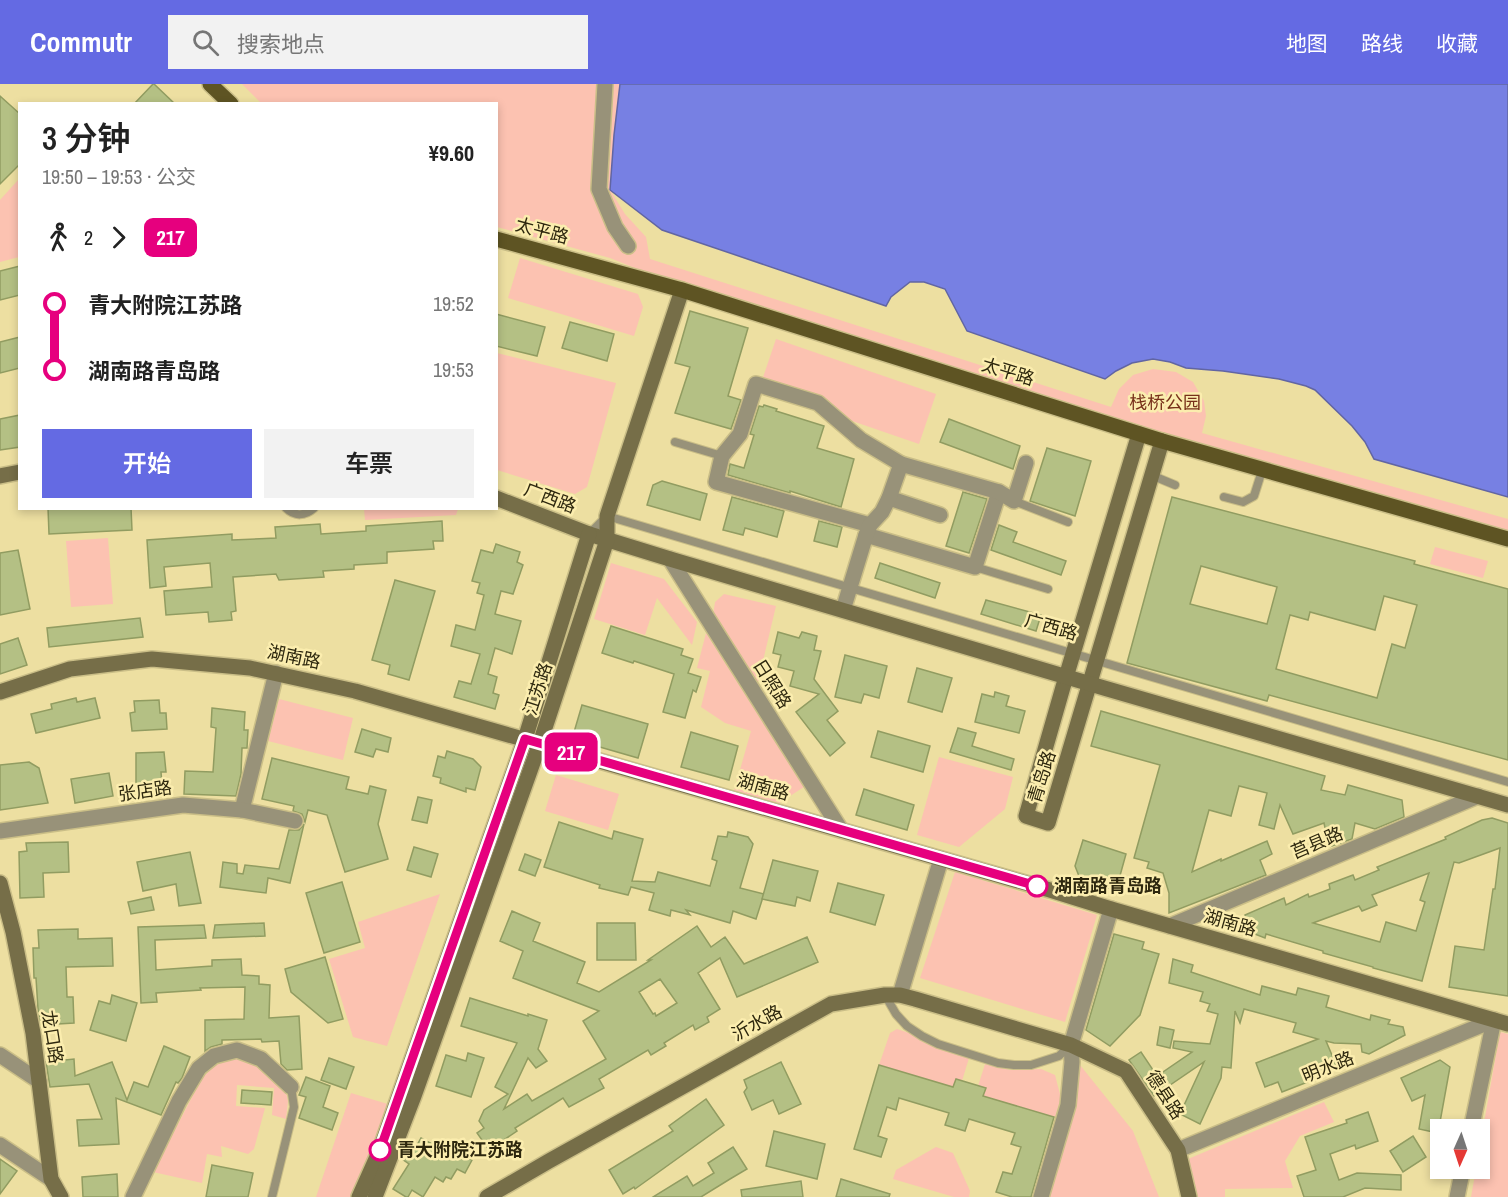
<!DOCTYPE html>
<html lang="zh">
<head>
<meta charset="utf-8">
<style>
  :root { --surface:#fff; --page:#f2f2f2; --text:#222; --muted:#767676; --accent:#646ae3 }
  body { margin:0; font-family:"Archivo Narrow","Noto Sans SC",sans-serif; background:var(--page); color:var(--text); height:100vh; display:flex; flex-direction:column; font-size:22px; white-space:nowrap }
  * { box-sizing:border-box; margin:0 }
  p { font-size:20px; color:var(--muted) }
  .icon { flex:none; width:33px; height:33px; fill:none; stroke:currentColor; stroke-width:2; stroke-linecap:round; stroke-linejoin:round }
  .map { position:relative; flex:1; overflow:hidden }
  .sheet { position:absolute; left:18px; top:18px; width:480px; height:408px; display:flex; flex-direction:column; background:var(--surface); border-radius:0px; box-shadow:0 3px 9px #0003 }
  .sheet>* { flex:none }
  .badge { padding:0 12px; border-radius:9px; font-size:21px; line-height:39px }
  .needle { width:39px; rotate:183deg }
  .controls { position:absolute; left:1430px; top:1035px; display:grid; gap:12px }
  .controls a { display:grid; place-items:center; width:60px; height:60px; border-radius:0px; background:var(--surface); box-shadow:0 3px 9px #0003; font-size:30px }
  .map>.badge { position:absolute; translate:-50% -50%; box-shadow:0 0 0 3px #fff }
  .legs { display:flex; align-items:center; gap:9px; height:66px; padding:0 24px; font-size:20px }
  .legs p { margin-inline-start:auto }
  .head { display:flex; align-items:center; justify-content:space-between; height:102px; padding:0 24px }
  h1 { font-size:33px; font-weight:600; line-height:45px }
  .cta { display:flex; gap:12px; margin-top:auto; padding:12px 24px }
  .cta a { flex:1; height:69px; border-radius:0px; background:var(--accent); color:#fff; font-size:24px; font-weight:600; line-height:69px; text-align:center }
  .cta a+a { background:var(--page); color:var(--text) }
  ul { padding:0 24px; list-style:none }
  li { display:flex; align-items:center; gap:21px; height:66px; font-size:22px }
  li i { display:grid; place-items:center; width:9px; height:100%; margin:0 8px; background:currentColor }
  li i::after { content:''; width:15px; height:15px; margin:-8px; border:4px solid; border-radius:50%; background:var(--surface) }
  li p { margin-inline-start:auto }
  li:first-child i { background:linear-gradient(#0000 50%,currentColor 0) }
  li:last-child i { background:linear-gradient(currentColor 50%,#0000 0) }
  header { display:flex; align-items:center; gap:36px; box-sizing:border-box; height:84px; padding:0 30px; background:var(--accent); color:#fff }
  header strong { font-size:28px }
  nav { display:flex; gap:33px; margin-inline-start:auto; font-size:21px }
  .search { width:420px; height:54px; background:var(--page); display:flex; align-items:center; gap:15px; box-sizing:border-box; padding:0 21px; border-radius:0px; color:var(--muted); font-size:22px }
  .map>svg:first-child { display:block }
  .green { fill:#fcc2b1 }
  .water { fill:#7780e3; stroke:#6165a3; stroke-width:1.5 }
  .building { fill:#b4c084; stroke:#919c61; stroke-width:1.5; fill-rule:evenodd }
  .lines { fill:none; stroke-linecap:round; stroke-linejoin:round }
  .lane-casing { stroke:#cabe87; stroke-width:10 }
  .street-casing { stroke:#cabe87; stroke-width:18 }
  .secondary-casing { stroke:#cabe87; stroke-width:18 }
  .primary-casing { stroke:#cabe87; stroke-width:18 }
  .lane { stroke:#989279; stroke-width:8 }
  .street { stroke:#989279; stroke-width:15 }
  .secondary { stroke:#766e48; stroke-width:15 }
  .primary { stroke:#5e5423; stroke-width:15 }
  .line-1-casing { stroke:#fff; stroke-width:14 }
  .line-1 { stroke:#e6007e; stroke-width:9 }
  .stop-1-dot { fill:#fff; stroke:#e6007e; stroke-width:3 }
  .labels { text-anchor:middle; stroke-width:5; stroke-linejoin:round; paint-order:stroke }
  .street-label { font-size:18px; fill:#2d270e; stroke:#fbedae }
  .park-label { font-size:18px; fill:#78301a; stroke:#fbedae }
  .stop-label { font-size:18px; font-weight:bold; fill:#2d270e; stroke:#fbedae; text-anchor:start }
</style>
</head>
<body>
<header>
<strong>Commutr</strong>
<div class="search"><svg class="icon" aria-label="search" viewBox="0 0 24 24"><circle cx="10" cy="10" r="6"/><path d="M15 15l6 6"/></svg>搜索地点</div>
<nav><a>地图</a><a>路线</a><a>收藏</a></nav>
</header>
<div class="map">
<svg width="1508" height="1113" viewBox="0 0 1508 1113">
  <rect width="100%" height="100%" fill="#eddfa1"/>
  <g class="green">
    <path d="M242,0H620L614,51L610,106L625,130L646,153L650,175L1111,323L1119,305L1133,291L1153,285L1176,288L1193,298L1204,317L1206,332L1202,349L1508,435V448L1128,340L645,188L610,174L497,143L496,20L261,19Z"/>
    <path d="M19,95V173L0,178V116Z"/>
    <path d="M520,174L638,210L643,223L634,252L508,214Z"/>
    <path d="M776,255L936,310L919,360L759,305Z"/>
    <path d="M497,269L616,299L587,403L575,410L497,386Z"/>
    <path d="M364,425V424L458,425L456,431L365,436Z"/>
    <path d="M108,454L113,520L71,523L66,457Z"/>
    <path d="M1435,463L1488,477L1483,494L1430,480Z"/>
    <path d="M611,479L664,495L697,538L692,561L657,514L645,551L594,535Z"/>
    <path d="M724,510L776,522L757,602L713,531L715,518Z"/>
    <path d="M706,549L804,703L779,719L734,707L751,647L725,639L701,623L710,587L697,584Z"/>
    <path d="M279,615L353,634L343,676L268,657Z"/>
    <path d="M939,673L1013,693L1005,725L959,763L917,751Z"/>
    <path d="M556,691L619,710L608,746L545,727Z"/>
    <path d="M955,788L1097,831L1065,938L920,894Z"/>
    <path d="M440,810L387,962L353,953L329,875L365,864L358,838Z"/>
    <path d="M897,945L912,950L923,958L969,974L962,997L953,1003L879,981L890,949Z"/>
    <path d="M1500,948L1508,950V1113H1471L1476,1085L1479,1084V1067Z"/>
    <path d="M236,974L259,980L285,1004L288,1017L286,1035L272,1031L274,1004L237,1001L236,1022L265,1024L254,1065L248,1070L221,1062L222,1073L207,1070L202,1099L153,1088L202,994L215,981Z"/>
    <path d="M985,980L1010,986L1041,985L1055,991L1061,1014L1055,1033L983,1012L986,1004L978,1002Z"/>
    <path d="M1080,981L1133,1047L1159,1113H1048L1076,1024Z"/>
    <path d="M351,1009L391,1021L359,1113H316Z"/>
    <path d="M1324,1018L1334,1038L1300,1052L1285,1077L1293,1104L1225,1105V1113H1195L1188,1075Z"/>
    <path d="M936,1063L953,1069L970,1107L969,1113H954L893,1095L896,1086Z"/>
  </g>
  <path class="water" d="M620,0H1508V413L1374,375L1365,358L1352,342L1315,306L1306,302L1279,295L1223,287L1186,284L1170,278L1153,275L1132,279L1116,287L1105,295L967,247L945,205L924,198H910L891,213L886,222L662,146L610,106L614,51Z"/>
  <g class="building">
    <path d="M153,0H154L175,20H134Z"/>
    <path d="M0,12L20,30V80L0,100Z"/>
    <path d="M20,182V211L0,216V187Z"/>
    <path d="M690,227L748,244L728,312L741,316L731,345L675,329L690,283L675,279Z"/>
    <path d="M496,230L545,243L537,272L496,262Z"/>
    <path d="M570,238L614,250L607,277L562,264Z"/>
    <path d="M20,253V284L0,289V258Z"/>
    <path d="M764,321L777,325L776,327L824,342L817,364L854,375L841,423L790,407V409L728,391L730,380L744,384L754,351L750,350L759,322L763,323Z"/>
    <path d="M20,331V363L0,366V335Z"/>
    <path d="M949,335L1020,362L1013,385L940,358Z"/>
    <path d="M1047,364L1091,377L1075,432L1030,417Z"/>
    <path d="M662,397L707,410L700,436L647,421L653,401Z"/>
    <path d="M963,408L987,415L969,469L946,462Z"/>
    <path d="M732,413L784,427L777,453L745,444L743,451L723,446Z"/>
    <path d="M1172,413L1415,477L1414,480L1508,505V676L1269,611L1267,617L1127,579ZM1201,482L1277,503L1267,540L1190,520ZM1384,512L1417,521L1405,564L1392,560L1377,614L1276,585L1290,531L1308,536L1310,528L1375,546Z"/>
    <path d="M48,424H131L132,446L49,450Z"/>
    <path d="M442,437L443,457H433L434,465L387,468V479L354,481V485L323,487L324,493L279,496L276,490L233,493L236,527L231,528L232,536L209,538L208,528L166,531L164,507L212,503L210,479L164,483L166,502L150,504L147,456L232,450V456L276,454L275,443L320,440L321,450L366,447V442Z"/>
    <path d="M819,437L842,443L837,463L814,457Z"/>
    <path d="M999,441L1017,448L1013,458L1066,477L1061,491L991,466Z"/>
    <path d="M496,460L520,468L517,478L523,481L513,510L501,507L495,530L521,537L512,570L495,564L488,590L497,593L493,609L499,611L495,625L454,613L459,597L471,600L480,570L451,562L456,541L475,546L484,511L477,509L480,499L472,497L481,466L493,469Z"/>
    <path d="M18,466L30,525L0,531V469Z"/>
    <path d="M880,479L940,499L935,514L875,494Z"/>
    <path d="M395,496L435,507L409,596L388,590L390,581L372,576Z"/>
    <path d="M986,516L1041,531L1036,547L981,530Z"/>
    <path d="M140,534L143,553L49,563L47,544Z"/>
    <path d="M611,542L683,565L681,571L693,575L688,589L701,593L696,608L693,606L685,634L663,628L674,590L634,577L633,579L602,569Z"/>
    <path d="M778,548L799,554L802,548L817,552L814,566L821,567L814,595L838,627L827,636L845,659L830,672L796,628L819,610L790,602L794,587L778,583L781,571L773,569Z"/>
    <path d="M18,554L27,581L0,590V560Z"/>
    <path d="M845,571L887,582L879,614L864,610L861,619L835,613Z"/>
    <path d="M917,584L952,594L942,628L908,618Z"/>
    <path d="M995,608L1009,612L1006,622L1025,627L1019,649L975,638L982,610L994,613Z"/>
    <path d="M76,614L77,618L95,614L100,634L36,649L31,630L52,625L51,620Z"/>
    <path d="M159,616L160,629H166L167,645L132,647L130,629L135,628L134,617Z"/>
    <path d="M582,621L648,640L638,674L572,655Z"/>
    <path d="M212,624L245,628L244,646H248L247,664H242L241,690L236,712L184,710L185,687L213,688L216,644L211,643Z"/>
    <path d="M1101,627L1325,692L1321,706L1345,711L1348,701L1402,716L1404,733L1375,745L1355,739L1352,755L1329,763L1324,739L1293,750L1280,721L1274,745L1259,741L1267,709L1239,702L1231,732L1209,726L1192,788L1221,775V777L1267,757L1272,770L1260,776L1266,791L1169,829V809L1163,789L1147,784L1149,778L1134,774L1160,681L1091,662Z"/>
    <path d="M958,644L976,649L972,662L1014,675L1011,686L950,668Z"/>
    <path d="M362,645L391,654L388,668L376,665L373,673L355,668Z"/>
    <path d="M878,647L930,662L923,688L871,673Z"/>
    <path d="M691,648L738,662L729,696L681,683Z"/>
    <path d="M447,667L473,675L481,683L475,706L466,704V708L440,699L441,694L433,692L438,672L445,674Z"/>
    <path d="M164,668L166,688H161L162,700L136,701V669Z"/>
    <path d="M272,674L349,693L346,705L368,710L370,702L386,706L378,740L388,775L345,788L327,731L308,726L305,738L302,730L293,727L294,722L262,715Z"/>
    <path d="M29,678L39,684L48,719L0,726V681Z"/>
    <path d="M109,689L113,712L75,719L71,695Z"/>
    <path d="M864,705L914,721L907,746L856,731Z"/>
    <path d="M418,713L432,716L427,739L412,736Z"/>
    <path d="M1492,734L1508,739V912L1449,903L1455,862L1484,866L1493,805H1495L1500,764L1459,779L1454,778L1422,897L1373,884V883L1323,869V867L1266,850L1265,854L1247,847L1245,831L1284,814L1286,821L1308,810L1309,813L1330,805L1329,800L1353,791L1355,796L1379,786L1377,783L1446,755L1445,753L1482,736ZM1429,789L1420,816L1425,818L1416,847L1386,838L1380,858L1313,839L1359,822L1362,827L1377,821L1372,811Z"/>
    <path d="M559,738L612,755L614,747L643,755L632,797L655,798L658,788L710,802L717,777L712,775L718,752L727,753L728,748L748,753L753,760L740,804L764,810L756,835L733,827L730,839L686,826L690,831L671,826L670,832L649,826L654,809L631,803L628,811L599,804L600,801L544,783Z"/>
    <path d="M304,740L290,799L268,794L266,809L220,803L223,778L237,780V789L243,790L245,781L279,785L289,746H299Z"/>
    <path d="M1083,756L1126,770L1116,806L1088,799L1089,794L1079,792L1075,782Z"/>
    <path d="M68,758L69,788L43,789L44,813L20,814L19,768L27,767L26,759Z"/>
    <path d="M414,763L438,770L431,793L407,786Z"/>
    <path d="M190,768L201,819L179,822L176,800L143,807L137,778Z"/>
    <path d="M525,770L541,776L535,792L519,786Z"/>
    <path d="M773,776L818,787L810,817L797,813L795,822L762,815Z"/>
    <path d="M342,798L360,858L324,869L306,809Z"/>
    <path d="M838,799L884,811L875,841L830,828Z"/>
    <path d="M151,813L154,826L131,830L128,818Z"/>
    <path d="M512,827L540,839L533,857L585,878L577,899L599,908L651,876H648L697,842L711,863L725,853L744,880L807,853L818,878L737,913L720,874L698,889L720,925L707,933L709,938L695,946L693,941L664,959L666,962L651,971L648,966L599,995L604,1004L569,1023L563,1014L515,1044L517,1047L489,1066L477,1049L484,1044L479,1037L484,1026L508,1010L495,1003L517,959L461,942L470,914L528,932V930L547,936L538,965L547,977L536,984L528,974L504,1025L527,1010L532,1017L606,975L583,937L599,927L513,894L523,867L500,857ZM660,895L677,919L656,932L655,929L653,930L639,908Z"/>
    <path d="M264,839L265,852L213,854L215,841Z"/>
    <path d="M597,839H635L636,876H597Z"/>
    <path d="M204,841L206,854L155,856L156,886L212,882V876L241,875L242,891L259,892V900L270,901L269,934L299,932L302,985L287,986L281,980L279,957L262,958L261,955L222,956V960L211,963L205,967V936L244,935L245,903L200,904L201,906L156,909L157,918L141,919L138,843Z"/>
    <path d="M78,845V855L112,854L113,882L66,883L67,913H73L74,939L41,941L38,925L36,894H34L33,864H39L38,846Z"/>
    <path d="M1114,850L1144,858L1142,865L1159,870L1140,931L1110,962L1086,946Z"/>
    <path d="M325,873L343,935L328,939L291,908L285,885Z"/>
    <path d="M1173,875L1193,881L1191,888L1260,911L1262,902L1296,911L1298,904L1329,912L1326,923L1370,936L1371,931L1390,936L1388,940L1403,943L1405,951L1369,970L1362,968L1361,960L1334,959L1326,957L1337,983L1305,999L1282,1008L1278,998L1265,1003L1256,979L1318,955L1293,948L1296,939L1244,925L1240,939L1235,927L1231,984L1222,983L1221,994L1200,1040L1180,1030L1204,978L1154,1012L1129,976L1141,968L1157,992L1192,968L1173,964L1174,957L1210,960L1218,930L1207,927L1210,920L1200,917L1203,908L1169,899Z"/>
    <path d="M112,911L137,919L126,957L90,946L99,917L110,920Z"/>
    <path d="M1160,943L1174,946L1170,964L1157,961Z"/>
    <path d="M164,962L190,973L182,994L178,999L176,998L161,1031L116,1014L119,1060L79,1062L77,1036L102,1035L89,1000L50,1003L46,978L74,975L75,992L112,978L127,1016L134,998L148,1003Z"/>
    <path d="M468,969L484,974L471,1013L436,1002L446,971L466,977Z"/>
    <path d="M329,974L354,983L346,1005L321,996Z"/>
    <path d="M1440,976L1450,983L1438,1049L1419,1045L1425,1011L1412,1017L1401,994Z"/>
    <path d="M781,978L801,1020L779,1030L773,1016L752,1026L744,1008L747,1004L744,996Z"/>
    <path d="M879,981L953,1003L956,995L986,1004L983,1012L1054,1033L1031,1113H1012L996,1108L1003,1088L1012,1090L1021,1063L1011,1060L1015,1049L969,1035L965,1047L945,1041L949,1029L899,1014L896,1026L887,1023L878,1052L887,1055L881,1073L854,1065Z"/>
    <path d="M306,993L330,1002L323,1023L338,1029L332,1046L299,1034L306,1013L299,1011Z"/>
    <path d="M242,1006L272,1008L271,1021L241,1019Z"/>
    <path d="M706,1015L724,1041L635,1105L634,1103L623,1110L609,1086L673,1047L669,1042Z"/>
    <path d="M1368,1028L1378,1057L1356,1065L1355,1061L1330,1070L1339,1096L1357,1089L1401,1091V1106L1365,1104L1343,1113H1304L1297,1092L1316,1086L1305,1053L1347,1039L1346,1036Z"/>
    <path d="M774,1047L825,1060L817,1095L766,1082Z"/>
    <path d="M1413,1052L1426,1073L1403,1088L1390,1067Z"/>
    <path d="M421,1054L452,1071L454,1066L472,1076L465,1089L457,1085L451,1095L446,1093L443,1098L435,1093L423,1113L412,1106L408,1113H406L393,1105L409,1080L402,1075L408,1065L413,1068Z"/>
    <path d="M733,1063L747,1085L730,1095L701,1113H653L687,1092L693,1102L714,1089L708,1079Z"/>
    <path d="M0,1075L17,1087L0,1110Z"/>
    <path d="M212,1081L253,1089L248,1113H206Z"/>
    <path d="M117,1090L118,1113H83L82,1093Z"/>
    <path d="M841,1095L890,1110L889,1113H836Z"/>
    <path d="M801,1097L803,1113H742L741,1106Z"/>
  </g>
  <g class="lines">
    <defs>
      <g id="lane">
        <path d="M675,358L722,372"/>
        <path d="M1151,391L1175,401"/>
        <path d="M1224,413L1243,418L1254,412L1261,390L1268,389"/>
        <path d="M1014,417L1068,438"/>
        <path d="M286,424C295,433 305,432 314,424"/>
        <path d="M589,450L607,432L1508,698"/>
        <path d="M975,483L1048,505"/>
        <path d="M885,911L896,930L907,942L922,952L938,960L998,979L1014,981H1031L1059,972L1069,962"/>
        <path d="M272,1113L294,1023L291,1003"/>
      </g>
      <g id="street">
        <path d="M605,0L599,105L615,143L628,162"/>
        <path d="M889,414L940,431"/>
        <path d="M870,441L716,398L722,372L740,350L756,300L818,319L861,356L901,380"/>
        <path d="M866,451L975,483L999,408"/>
        <path d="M670,475L841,746"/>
        <path d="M843,526L866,451L870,441L882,428L889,414L901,380L999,408L1014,417L1026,379"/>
        <path d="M242,726L276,589"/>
        <path d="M0,747L183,721L242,726L295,737"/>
        <path d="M1170,842L1478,712"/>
        <path d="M900,911L941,775"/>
        <path d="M0,971L39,997"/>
        <path d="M1471,1046L1494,936"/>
        <path d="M0,1061L51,1095"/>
        <path d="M1178,1066L1494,936"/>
        <path d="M133,1113L179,1017L199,984L214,972L237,966L261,975L291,1003"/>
        <path d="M1041,1113L1068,1021L1072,978L1071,961L1111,825"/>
        <path d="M1457,1113L1463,1084"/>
      </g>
      <g id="secondary">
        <path d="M1139,350L1063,603L1026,732L1048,739L1162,357"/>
        <path d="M0,392L20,388"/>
        <path d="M496,414L589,450L670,475L1104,604L1508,721"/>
        <path d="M0,608L70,585L152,575L250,584L355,607L1050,806L1111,825L1508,940"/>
        <path d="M0,799L13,848L33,949L51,1095L61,1113"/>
        <path d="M359,1113L380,1066L525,655L589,450"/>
        <path d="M375,1113L414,1012L540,659L607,456V432L682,206"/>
        <path d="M487,1113L549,1077L831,920L885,911H900L915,915L1071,961L1126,987L1178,1066L1189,1113"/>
      </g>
      <g id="primary">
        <path d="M210,0L231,20"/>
        <path d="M496,155L682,206L1162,357L1508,455"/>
      </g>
    </defs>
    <use href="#lane" class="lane-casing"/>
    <use href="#street" class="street-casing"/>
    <use href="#secondary" class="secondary-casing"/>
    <use href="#primary" class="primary-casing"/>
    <use href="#lane" class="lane"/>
    <use href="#street" class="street"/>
    <use href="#secondary" class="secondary"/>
    <use href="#primary" class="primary"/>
  </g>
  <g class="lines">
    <defs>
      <path id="line-1" d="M380,1066L525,655L1037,802"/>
    </defs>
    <use href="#line-1" class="line-1-casing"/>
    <use href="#line-1" class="line-1"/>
  </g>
  <g class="stop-1-dot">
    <circle cx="1037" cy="802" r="10"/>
    <circle cx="380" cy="1066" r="10"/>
  </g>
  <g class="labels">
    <g class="street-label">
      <text transform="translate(542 147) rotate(15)" y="6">太平路</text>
      <text transform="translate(1008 288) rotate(17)" y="6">太平路</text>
      <text transform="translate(550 414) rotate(21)" y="6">广西路</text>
      <text transform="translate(1051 543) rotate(16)" y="6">广西路</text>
      <text transform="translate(294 573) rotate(12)" y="6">湖南路</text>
      <text transform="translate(772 600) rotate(58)" y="6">日照路</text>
      <text transform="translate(538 605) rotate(-72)" y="6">江苏路</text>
      <text transform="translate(1042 693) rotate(-73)" y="6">青岛路</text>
      <text transform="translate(763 703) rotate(16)" y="6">湖南路</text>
      <text transform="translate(145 707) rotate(-8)" y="6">张店路</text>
      <text transform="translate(1317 759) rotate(-23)" y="6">莒县路</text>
      <text transform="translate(1230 839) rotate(16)" y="6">湖南路</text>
      <text transform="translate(757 939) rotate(-29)" y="6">沂水路</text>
      <text transform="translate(52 953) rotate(81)" y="6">龙口路</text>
      <text transform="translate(1328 983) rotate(-22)" y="6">明水路</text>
      <text transform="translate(1165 1011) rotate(57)" y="6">德县路</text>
    </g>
    <g class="park-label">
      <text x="1165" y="325">栈桥公园</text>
    </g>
    <g class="stop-label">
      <text x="1054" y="808">湖南路青岛路</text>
      <text x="397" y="1072">青大附院江苏路</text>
    </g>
  </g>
</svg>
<div class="controls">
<a><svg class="needle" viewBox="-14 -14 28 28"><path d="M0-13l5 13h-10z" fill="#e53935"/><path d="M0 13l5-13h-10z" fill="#767676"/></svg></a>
</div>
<b class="badge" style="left:571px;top:668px;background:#e6007e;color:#fff">217</b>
<section class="sheet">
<div class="head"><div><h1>3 分钟</h1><p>19:50 – 19:53 · 公交</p></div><b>¥9.60</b></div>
<div class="legs"><svg class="icon" aria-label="walk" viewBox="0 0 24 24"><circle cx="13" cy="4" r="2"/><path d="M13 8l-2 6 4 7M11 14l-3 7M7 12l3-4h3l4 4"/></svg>2<svg class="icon" aria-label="forward" viewBox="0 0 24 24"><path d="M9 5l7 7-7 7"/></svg><b class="badge" style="background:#e6007e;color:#fff">217</b></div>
<ul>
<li><i style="color:#e6007e"></i><b>青大附院江苏路</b><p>19:52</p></li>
<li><i style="color:#e6007e"></i><b>湖南路青岛路</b><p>19:53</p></li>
</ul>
<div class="cta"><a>开始</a><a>车票</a></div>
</section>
</div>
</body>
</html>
